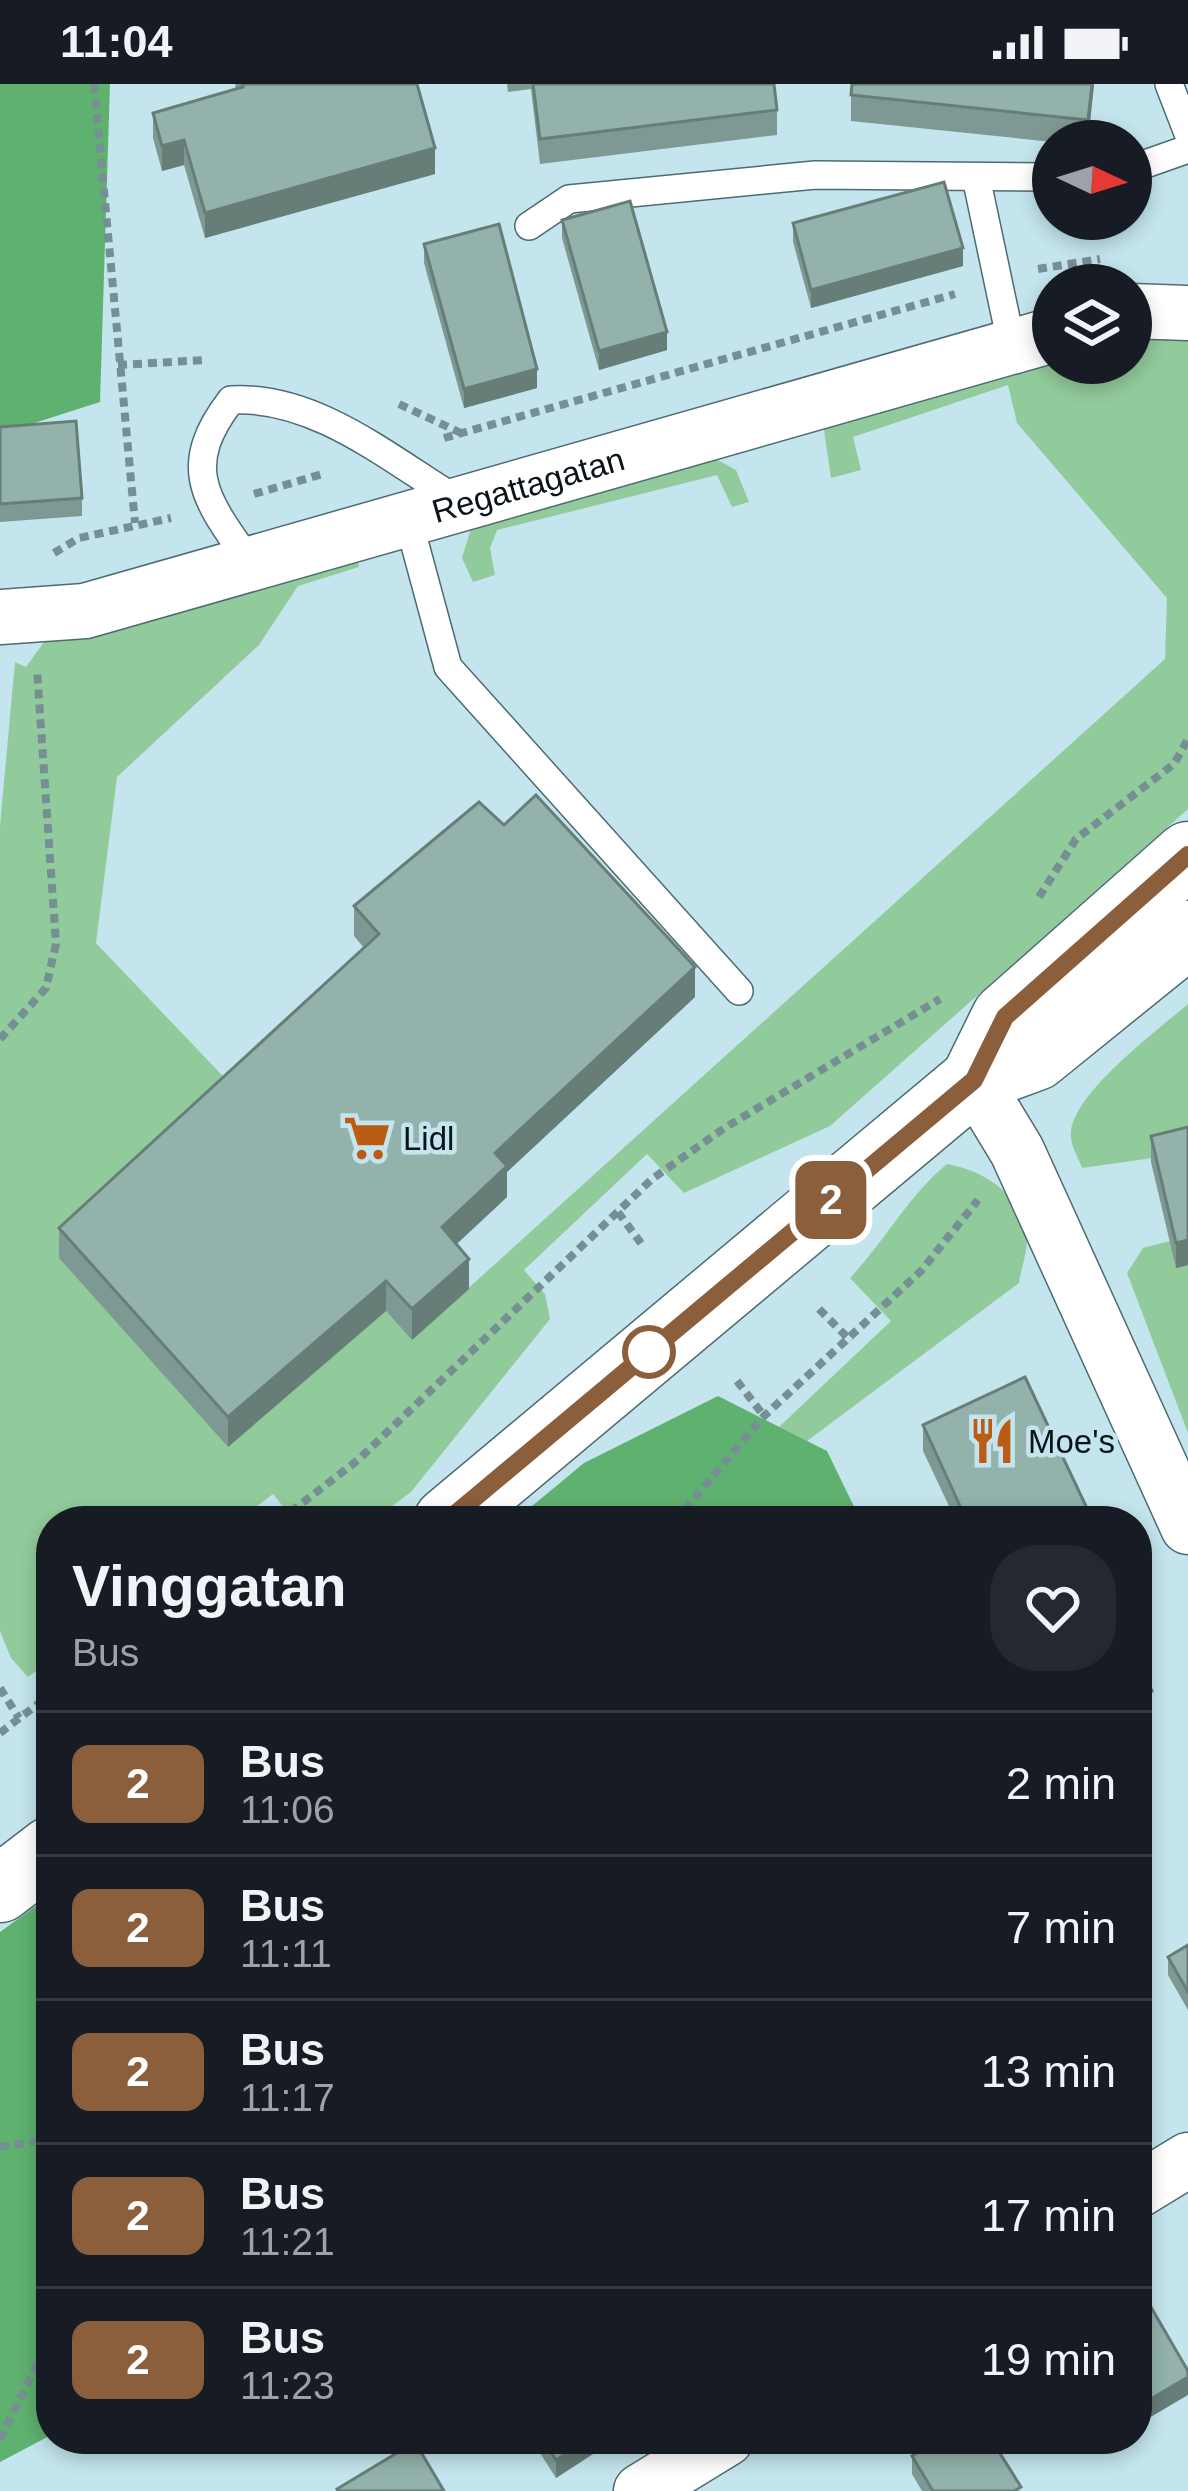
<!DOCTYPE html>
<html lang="en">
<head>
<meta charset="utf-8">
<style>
  :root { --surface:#171b24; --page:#242831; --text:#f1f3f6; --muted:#9ea1a6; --line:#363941 }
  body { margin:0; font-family:Arial,sans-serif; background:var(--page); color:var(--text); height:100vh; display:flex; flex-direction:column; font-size:45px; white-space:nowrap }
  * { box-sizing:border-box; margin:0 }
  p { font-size:39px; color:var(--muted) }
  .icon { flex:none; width:66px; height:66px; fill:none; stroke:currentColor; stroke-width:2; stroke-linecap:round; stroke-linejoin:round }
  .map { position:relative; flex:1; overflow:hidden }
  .sheet { position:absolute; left:36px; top:1422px; width:1116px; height:948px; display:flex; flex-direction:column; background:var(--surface); border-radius:48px; box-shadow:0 6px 18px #0003 }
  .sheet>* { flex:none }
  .badge { padding:0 24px; border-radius:18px; font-size:42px; line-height:78px }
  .needle { width:78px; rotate:94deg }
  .buttons { position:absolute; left:1032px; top:36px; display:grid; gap:24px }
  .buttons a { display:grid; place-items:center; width:120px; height:120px; border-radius:50%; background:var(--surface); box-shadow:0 6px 18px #0003; font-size:60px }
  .map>.badge { position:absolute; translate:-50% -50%; box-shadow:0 0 0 6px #fff }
  .round { display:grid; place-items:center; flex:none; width:126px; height:126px; border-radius:48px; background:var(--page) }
  .headline { display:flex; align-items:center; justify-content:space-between; height:204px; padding:0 36px }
  h1 { font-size:57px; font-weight:700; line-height:90px }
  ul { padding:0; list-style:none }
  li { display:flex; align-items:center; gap:36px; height:144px; padding:0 36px; border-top:3px solid var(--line) }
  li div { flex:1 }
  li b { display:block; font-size:45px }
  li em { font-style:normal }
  li .badge { min-width:132px; font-weight:700; text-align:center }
  .status { display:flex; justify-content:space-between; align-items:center; height:84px; padding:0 60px; background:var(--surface); direction:ltr }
  .status svg { height:33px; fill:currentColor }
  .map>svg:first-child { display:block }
  .green { fill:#92cb9b }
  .forest { fill:#5fb16f }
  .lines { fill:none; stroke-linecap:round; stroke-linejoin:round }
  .service-casing { stroke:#4d6b72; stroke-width:30 }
  .minor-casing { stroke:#4d6b72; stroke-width:57 }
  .secondary-casing { stroke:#4d6b72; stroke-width:69 }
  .path { stroke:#768f95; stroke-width:8; stroke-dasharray:9 6; stroke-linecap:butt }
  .service { stroke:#fff; stroke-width:27 }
  .minor { stroke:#fff; stroke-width:54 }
  .secondary { stroke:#fff; stroke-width:66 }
  .wall { fill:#7e9994 }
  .shaded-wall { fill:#677d78 }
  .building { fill:#93b2ac; stroke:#677d78; stroke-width:3 }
  .line-casing { stroke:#fff; stroke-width:27 }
  .line { stroke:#8b5e3c; stroke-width:18 }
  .stop-dot { fill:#fff; stroke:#8b5e3c; stroke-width:6 }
  .labels { text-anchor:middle; stroke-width:9; stroke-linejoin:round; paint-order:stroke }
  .street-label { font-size:33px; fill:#081417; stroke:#c4e5ed }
  .poi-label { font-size:33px; fill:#081417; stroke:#c4e5ed; text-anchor:start }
</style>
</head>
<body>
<div class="status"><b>11:04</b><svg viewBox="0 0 49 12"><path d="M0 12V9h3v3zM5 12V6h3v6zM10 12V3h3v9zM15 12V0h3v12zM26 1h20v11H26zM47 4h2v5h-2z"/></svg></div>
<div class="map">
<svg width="1188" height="2407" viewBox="0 0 1188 2407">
  <rect width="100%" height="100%" fill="#c4e5ed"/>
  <g class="green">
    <path d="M1131,236L1188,238V725L830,1042L684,1109L647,1070L524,1186L545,1210L550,1235L411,1408L372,1437H295L273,1410L237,1437H51V1576L28,1593L11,1574L0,1547V742L15,578L26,583L55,543L356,465L359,483L298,502L259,561L117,693L96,859L239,1009L386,1227L412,1255L1165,575L1167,514L1017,339L1008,301L853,353L861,386L831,394L824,346L858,318L1053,279H1131Z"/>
    <path d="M705,369L736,386L749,418L732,423L717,391L497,446L490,464L495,491L473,498L462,474L473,438Z"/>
    <path d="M1188,920V1069L1082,1084C1078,1073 1069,1059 1071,1048C1074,1008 1158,946 1188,920Z"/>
    <path d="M947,1080C983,1086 1023,1111 1027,1152C1028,1166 1021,1185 1019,1199L807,1357L779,1343L891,1237L850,1194C885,1157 908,1112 947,1080Z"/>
    <path d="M1170,1157L1188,1181V1349L1127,1189L1143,1164Z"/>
  </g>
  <g class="forest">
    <path d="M0,0H110L100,318L0,350Z"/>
    <path d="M718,1312L827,1367L861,1437H514L584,1379Z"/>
    <path d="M51,1811V2351L0,2378V1848Z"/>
  </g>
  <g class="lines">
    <defs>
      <g id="service">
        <path d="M1169,0L1188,49"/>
        <path d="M1131,85L1188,65"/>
        <path d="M976,93L1012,263"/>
        <path d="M529,142L569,115L815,91L1053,93"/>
        <path d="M408,435L448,583L739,907"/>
        <path d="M251,480C207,417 178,385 231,316C315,311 389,375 459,417"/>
      </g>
      <g id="minor">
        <path d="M1131,227L1188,229"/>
        <path id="s1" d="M0,533L85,527L1053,251"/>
        <path d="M974,996L1017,1067L1188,1443"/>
        <path d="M1137,2107L1188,2076"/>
        <path d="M641,2407L726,2355"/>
      </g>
      <g id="secondary">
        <path d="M974,996L1005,933L1188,771"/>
        <path d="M447,1437L974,996L1036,973L1188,850"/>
        <path d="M0,1805L51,1766"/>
      </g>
    </defs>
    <use href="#service" class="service-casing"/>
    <use href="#minor" class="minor-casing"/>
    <use href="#secondary" class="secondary-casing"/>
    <g class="path">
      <path d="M94,0L135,439"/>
      <path d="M1038,185L1100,175"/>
      <path d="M118,281L206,276"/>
      <path d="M399,320L461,349"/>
      <path d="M444,354L955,210"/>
      <path d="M254,410L326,389"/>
      <path d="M54,469L79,454L171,434"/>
      <path d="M1039,813L1076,755L1174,680L1188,655"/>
      <path d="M0,955L46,904L56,860L37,586"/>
      <path d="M618,1128L643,1162"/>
      <path d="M819,1225L851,1257"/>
      <path d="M737,1297L764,1332"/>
      <path d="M279,1437L358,1376L652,1095L726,1043L940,915"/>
      <path d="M675,1437L764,1332L921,1187L978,1116"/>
      <path d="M0,1604L19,1634"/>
      <path d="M0,1649L51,1610"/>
      <path d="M0,2063L51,2055"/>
      <path d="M0,2355L51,2252"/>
    </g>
    <use href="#service" class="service"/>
    <use href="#minor" class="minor"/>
    <use href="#secondary" class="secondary"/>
  </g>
  <g class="wall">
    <path d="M235,0H417L435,90L205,154L184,81L162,87L153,54V29L236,5Z"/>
    <path d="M507,0H774L777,26V51L540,80L531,5L508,8Z"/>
    <path d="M1094,0L1088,57L1053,58L851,37V11Z"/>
    <path d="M562,136L667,266L599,286L562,154Z"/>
    <path d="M793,139L963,182L811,224L793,158Z"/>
    <path d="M424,160L537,304L464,324L424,179Z"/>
    <path d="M0,343L82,414V432L0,438Z"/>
    <path d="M354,822L695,913L507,1088V1113L457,1160L469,1205L412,1256L386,1227L228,1363L59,1174V1144L364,864L354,852Z"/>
    <path d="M1188,1043V1181L1176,1184L1151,1078V1052Z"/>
    <path d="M923,1341L1093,1437H956L923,1367Z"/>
    <path d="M1188,1861V1926L1168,1891V1873Z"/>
    <path d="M531,2355H616L556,2394Z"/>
    <path d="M912,2372L1021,2407H922L912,2390Z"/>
  </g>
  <g class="shaded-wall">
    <path d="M1092,0H1094L1088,57V36Z"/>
    <path d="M184,56V81L162,87V62Z"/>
    <path d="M435,64V90L205,154V129Z"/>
    <path d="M963,164V182L811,224V206Z"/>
    <path d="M667,248V266L599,286V267Z"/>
    <path d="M537,285V304L464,324V305Z"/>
    <path d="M695,883V913L507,1088V1113L442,1173V1143L495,1069Z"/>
    <path d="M1188,1156V1181L1176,1184V1159Z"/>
    <path d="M469,1175V1205L412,1256V1225Z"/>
    <path d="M386,1197V1227L228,1363V1333Z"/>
    <path d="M1152,1607V1632L1137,1639V1614Z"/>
    <path d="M1188,2293V2311L1137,2341V2323Z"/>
    <path d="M588,2355H616L556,2394V2376Z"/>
  </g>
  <g class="building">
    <path d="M242,0H417L435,64L205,129L184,56L162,62L153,29L243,3Z"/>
    <path d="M533,0H774L777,26L540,55Z"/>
    <path d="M852,0H1092L1088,36L851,11Z"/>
    <path d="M944,98L963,164L811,206L793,139Z"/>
    <path d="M630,117L667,248L599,267L562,136Z"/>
    <path d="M499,140L537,285L464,305L424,160Z"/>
    <path d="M76,337L82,414L0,420V343Z"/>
    <path d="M536,711L695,883L495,1069L507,1082L442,1143L469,1175L412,1225L386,1197L228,1333L59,1144L379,850L354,822L479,718L504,741Z"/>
    <path d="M1188,1043V1156L1176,1159L1151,1052Z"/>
    <path d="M1025,1293L1093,1437H967L923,1341Z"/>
    <path d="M1137,1574L1152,1607L1137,1614Z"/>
    <path d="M1188,1861V1908L1168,1873Z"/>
    <path d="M1148,2218L1188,2287V2293L1137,2323V2225Z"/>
    <path d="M543,2355H588L556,2376Z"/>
    <path d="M939,2355H991L1021,2403L1014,2407H933L912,2372Z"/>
    <path d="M415,2358L444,2407H338L337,2405Z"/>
  </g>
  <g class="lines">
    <defs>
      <path id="line" d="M447,1437L974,996L1005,933L1188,771"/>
    </defs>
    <use href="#line" class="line-casing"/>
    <use href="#line" class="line"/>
  </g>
  <defs>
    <symbol id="supermarket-bare" viewBox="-9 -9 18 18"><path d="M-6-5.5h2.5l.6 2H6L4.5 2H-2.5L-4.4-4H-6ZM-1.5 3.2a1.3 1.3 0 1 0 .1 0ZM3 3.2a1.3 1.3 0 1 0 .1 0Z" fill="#bb5c15" stroke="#c4e5ed" stroke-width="2.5" paint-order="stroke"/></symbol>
    <symbol id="restaurant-bare" viewBox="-9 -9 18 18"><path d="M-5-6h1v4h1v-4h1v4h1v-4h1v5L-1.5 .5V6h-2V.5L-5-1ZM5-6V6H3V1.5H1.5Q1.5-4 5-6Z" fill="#bb5c15" stroke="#c4e5ed" stroke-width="2.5" paint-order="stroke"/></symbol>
  </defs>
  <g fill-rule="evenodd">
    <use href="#supermarket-bare" x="334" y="1021" width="66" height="66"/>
    <use href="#restaurant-bare" x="959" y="1324" width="66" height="66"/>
  </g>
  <circle class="stop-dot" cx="649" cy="1268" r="24"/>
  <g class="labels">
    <g class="street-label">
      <text dy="12" stroke="none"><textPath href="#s1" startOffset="546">Regattagatan</textPath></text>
    </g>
    <g class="poi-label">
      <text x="403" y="1066">Lidl</text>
      <text x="1028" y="1369">Moe's</text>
    </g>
  </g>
</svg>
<div class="buttons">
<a><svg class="needle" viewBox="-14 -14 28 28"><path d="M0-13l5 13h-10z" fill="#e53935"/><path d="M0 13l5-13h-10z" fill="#9ea1a6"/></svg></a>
<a><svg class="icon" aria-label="layers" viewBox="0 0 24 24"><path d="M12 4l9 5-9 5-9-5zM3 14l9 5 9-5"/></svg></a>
</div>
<b class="badge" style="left:831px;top:1116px;background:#8b5e3c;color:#fff">2</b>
<section class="sheet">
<div class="headline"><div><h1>Vinggatan</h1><p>Bus</p></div><a class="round"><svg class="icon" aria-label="heart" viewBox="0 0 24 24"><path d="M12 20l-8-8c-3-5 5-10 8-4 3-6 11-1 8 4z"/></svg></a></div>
<ul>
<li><span class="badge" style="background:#8b5e3c;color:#fff">2</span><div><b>Bus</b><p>11:06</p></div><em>2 min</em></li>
<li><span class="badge" style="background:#8b5e3c;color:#fff">2</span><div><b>Bus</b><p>11:11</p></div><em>7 min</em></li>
<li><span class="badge" style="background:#8b5e3c;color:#fff">2</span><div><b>Bus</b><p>11:17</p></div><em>13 min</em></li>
<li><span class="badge" style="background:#8b5e3c;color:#fff">2</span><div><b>Bus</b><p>11:21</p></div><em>17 min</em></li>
<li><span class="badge" style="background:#8b5e3c;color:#fff">2</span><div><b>Bus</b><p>11:23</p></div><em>19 min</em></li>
</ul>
</section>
</div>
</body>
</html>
